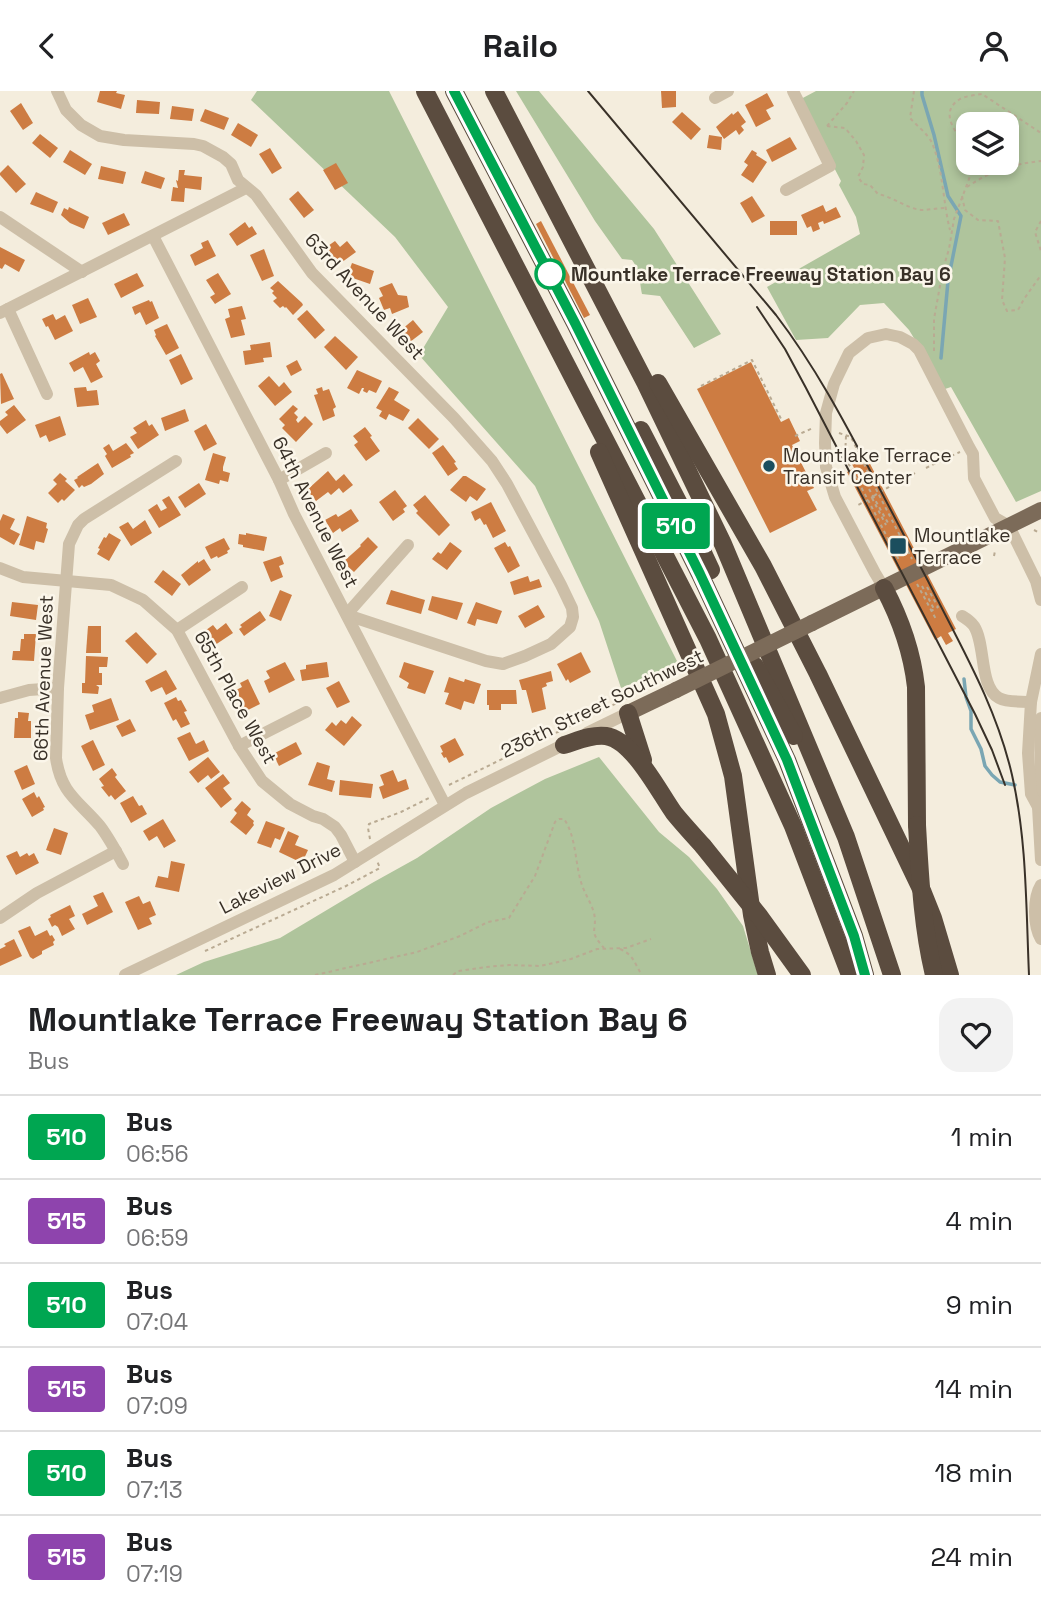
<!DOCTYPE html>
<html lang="en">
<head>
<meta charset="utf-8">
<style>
  :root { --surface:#fff; --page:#f2f2f2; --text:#202124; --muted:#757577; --line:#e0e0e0 }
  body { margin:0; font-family:"Space Grotesk",sans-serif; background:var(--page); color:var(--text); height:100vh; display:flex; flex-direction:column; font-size:26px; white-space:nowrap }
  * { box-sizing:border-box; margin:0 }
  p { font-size:23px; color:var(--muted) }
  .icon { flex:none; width:38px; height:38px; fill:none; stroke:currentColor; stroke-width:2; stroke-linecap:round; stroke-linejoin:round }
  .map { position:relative; height:884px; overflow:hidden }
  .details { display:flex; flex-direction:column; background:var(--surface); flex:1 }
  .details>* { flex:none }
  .badge { padding:0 14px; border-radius:5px; font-size:24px; line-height:46px }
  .controls { position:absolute; left:956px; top:21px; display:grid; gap:14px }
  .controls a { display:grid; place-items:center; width:63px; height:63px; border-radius:14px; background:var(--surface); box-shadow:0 4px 10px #0003; font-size:35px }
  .map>.badge { position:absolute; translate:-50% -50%; box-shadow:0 0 0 4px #fff }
  .round { display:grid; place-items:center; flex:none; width:74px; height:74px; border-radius:21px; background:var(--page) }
  .summary { display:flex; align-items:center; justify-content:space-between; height:119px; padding:0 28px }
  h1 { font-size:33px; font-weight:700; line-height:52px }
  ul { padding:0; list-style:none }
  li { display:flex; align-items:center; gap:21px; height:84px; padding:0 28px; border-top:2px solid var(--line) }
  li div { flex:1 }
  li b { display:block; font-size:26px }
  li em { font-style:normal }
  li .badge { min-width:77px; font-weight:700; text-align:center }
  header { display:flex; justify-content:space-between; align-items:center; height:91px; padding:0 28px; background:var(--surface); font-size:32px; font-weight:700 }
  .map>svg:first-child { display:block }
  .green { fill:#afc49c; fill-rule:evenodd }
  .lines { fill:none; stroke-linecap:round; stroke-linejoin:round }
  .stream { stroke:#7aa6b3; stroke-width:3.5 }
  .building { fill:#cd7c42 }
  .path { stroke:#b9aa92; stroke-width:2; stroke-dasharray:3.5 3.5; stroke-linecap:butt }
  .minor { stroke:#cdbfa8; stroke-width:12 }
  .major { stroke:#7c6b59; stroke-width:16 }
  .highway { stroke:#5b4c3f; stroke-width:18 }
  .tram { stroke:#393128; stroke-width:2 }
  .major-bridge { stroke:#7c6b59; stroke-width:16 }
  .highway-bridge { stroke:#5b4c3f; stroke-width:18 }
  .line-casing { stroke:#fff; stroke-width:16 }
  .line { stroke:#00a651; stroke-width:10 }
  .stop-dot { fill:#fff; stroke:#00a651; stroke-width:3.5 }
  .poi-dot { fill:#1b4e5e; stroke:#fbf6ea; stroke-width:2.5 }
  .labels { text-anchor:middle; stroke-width:5; stroke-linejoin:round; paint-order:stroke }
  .stop-label { font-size:19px; font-weight:bold; fill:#393128; stroke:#fbf6ea; text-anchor:start }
  .street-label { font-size:19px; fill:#393128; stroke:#fbf6ea }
  .poi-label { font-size:19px; fill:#393128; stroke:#fbf6ea; text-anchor:start }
</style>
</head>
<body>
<header><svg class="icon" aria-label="back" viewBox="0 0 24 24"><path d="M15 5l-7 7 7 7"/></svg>Railo<svg class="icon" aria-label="person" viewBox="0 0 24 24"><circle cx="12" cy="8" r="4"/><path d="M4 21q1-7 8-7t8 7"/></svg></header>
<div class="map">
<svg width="1041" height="884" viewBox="0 0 1041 884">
  <rect width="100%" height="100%" fill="#f4eddd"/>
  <g class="green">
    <path d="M257,0H389L679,574L621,597L599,530L535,395L419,264L448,216L395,146L251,9Z"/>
    <path d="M516,0H539L654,138L721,243L694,257L660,205L642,203C639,189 641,182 632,169L622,168L595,130Z"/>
    <path d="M816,0H1041V400L1016,411L951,296L945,298L909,239L884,212L860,214L828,247L796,249L767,196L860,143L856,126L839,94L841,90L799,9ZM968,33H1006V72H968Z"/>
    <path d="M599,666L659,741L689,766L717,798L743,835L758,884H176L204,871L280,847L372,792L417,767L491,717L545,688Z"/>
  </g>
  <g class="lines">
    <g class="stream">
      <path d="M922,0V4L934,44L948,105L961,125L948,190L941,267"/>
      <path d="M964,588L966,606L971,620V638L981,658L985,675L992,684L1000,691L1015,694"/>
    </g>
  </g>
  <g class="building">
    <path d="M100,0H117L116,2L125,4L121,18L97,11Z"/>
    <path d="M661,0H676V16L662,17Z"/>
    <path d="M767,2L774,15L766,19L771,28L756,36L745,14Z"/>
    <path d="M137,9L160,11L159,23L136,22Z"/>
    <path d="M21,12L33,32L23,39L10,20Z"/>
    <path d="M172,15L194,18L192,30L170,28Z"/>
    <path d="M205,18L229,27L224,39L200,30Z"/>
    <path d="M738,20L746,31L741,35L744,39L739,44L736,39L724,48L716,36L732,22L733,24Z"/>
    <path d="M682,21L701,38L691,49L672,31Z"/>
    <path d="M238,32L258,44L251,56L231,44Z"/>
    <path d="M40,43L58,57L50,67L32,52Z"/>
    <path d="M709,44L722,46L721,59L707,57Z"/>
    <path d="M790,46L797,58L772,71L766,59Z"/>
    <path d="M270,57L282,77L272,83L259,63Z"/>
    <path d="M70,59L92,73L85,84L63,71Z"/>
    <path d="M752,59L757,62L756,64L767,71L753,92L741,84L748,74L744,71Z"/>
    <path d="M336,72L348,92L335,99L323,79Z"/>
    <path d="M8,74L26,93L16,102L0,84V82Z"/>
    <path d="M101,75L126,81L123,93L98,88Z"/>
    <path d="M179,79H185L184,84L202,86L201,99L185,97L184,111L171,110L173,96L178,97L176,89L178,90Z"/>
    <path d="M145,80L165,87L161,98L141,92Z"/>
    <path d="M298,100L314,119L304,127L289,108Z"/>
    <path d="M36,101L58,111L53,122L30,113Z"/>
    <path d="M752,105L765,125L752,132L740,112Z"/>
    <path d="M823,114L826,121L836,116L841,126L824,133L823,130L818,132L820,138L813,141L811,135L807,137L801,124Z"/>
    <path d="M69,116L89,126L84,138L70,132L61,124L64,117L68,119Z"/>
    <path d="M124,122L130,134L108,144L102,132Z"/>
    <path d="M541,130L590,224L584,227L536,133Z"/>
    <rect x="770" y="130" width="27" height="14"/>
    <path d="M245,131L249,137L252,135L257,143L237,155L229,143Z"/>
    <path d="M208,149L216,165L195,175L190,164L203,157L201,152Z"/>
    <path d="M335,150L340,156L347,150L356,161L338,174L325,157Z"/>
    <path d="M0,156L25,169L19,181L5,173L2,178L0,177Z"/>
    <path d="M264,158L274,185L262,190L250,164Z"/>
    <path d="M352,172L374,180L370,193L347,185Z"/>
    <path d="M137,182L144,195L121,207L114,193Z"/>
    <path d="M218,182L231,203L215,213L210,206L215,203L206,189Z"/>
    <path d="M278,190L302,212L303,214L293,224L286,216L285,217L283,215L280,217L273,210L277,207L272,202L274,200L270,197Z"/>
    <path d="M392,192L398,204L407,205L409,216L392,223L390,217L384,219L379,207L383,205L379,197Z"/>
    <path d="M88,207L97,226L80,233L72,214Z"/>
    <path d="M149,209L150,211L152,210L159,227L146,234L140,221L135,224L132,216Z"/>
    <path d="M242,215L246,228L241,229L245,244L231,247L225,228L230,226L228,218Z"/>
    <path d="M307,219L325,239L315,248L297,228Z"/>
    <path d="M53,223L56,229L65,224L73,240L55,249L48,235L46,236L42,228Z"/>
    <path d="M413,229L423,241L410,251L401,239Z"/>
    <path d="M167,233L179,257L166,264L155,245L156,244L154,239Z"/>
    <path d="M335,245L358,266L346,279L324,256Z"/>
    <path d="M270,251L272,266L263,267L264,271L245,274L243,260L251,259L250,254Z"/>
    <path d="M89,261L90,264L95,261L100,270L96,273L103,286L91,292L83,276L74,281L69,272Z"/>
    <path d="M181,263L193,288L181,294L169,269Z"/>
    <path d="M297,269L302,279L291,285L286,275Z"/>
    <path d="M751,271L781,331L789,327L800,350L792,354L814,397L807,400L817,419L770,442L697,298Z"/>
    <path d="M357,279L382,290L376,302L369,299L367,302L363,300L364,297H362L359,303L347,297Z"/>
    <path d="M2,282L14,308L1,313L0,283Z"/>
    <path d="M269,285L279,296L284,291L292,301L275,315L258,295Z"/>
    <path d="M86,296L87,300L97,299L99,314L77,316L74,297Z"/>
    <path d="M322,296L323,300L329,298L336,316L333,318L335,325L323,330L314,304L318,303L316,298Z"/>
    <path d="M389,296L399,301L394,309L410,319L403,330L389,323L386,329L379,325L382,320L376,317Z"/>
    <path d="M14,314L26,329L7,343L0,334V330L8,324L5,321Z"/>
    <path d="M293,314L298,318L294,322L298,326L296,329L298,332L305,325L313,333L296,351L282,337L285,334L279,328Z"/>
    <path d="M185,318L189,330L165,340L161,327Z"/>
    <path d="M60,325L66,344L49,351L46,344L40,347L35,334Z"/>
    <path d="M418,327L439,348L429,358L408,337Z"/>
    <path d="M146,329L149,335L152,333L159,344L138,358L130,346L137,342L133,337Z"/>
    <path d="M206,333L217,353L204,360L194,340Z"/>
    <path d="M365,336L372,345L370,346L380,360L366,370L354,354L358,351L353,345Z"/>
    <path d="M126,352L134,362L130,364L131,366L112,377L105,365L107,363L103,357L109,353L113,360Z"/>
    <path d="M443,354L456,371L454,372L458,378L448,385L432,362Z"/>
    <path d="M213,362L226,366L223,376V380L230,382L228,391L220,389L219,393L205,389Z"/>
    <path d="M856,365L860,373L868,369L956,538L948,542L953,550L946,554L941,545L935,549L847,381L854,377L850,369Z"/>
    <path d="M98,372L104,383L91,393L84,396L82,394L79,397L74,389L78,387L77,386Z"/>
    <path d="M328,380L336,390L344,383L353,394L343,402L339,397L331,404L328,401L316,410L307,399Z"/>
    <path d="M60,382L67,388L65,390L75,399L64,410L62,408L58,412L48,402L57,393L53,389Z"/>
    <path d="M463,385H466L486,398L477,410L470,405L466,411L450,399Z"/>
    <path d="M199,392L206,403L185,417L178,406Z"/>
    <path d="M395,399L407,415L403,418L405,421L393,430L379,411Z"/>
    <path d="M425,404L450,434L439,445L416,422L418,420L413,414Z"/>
    <path d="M169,405L181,424L159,437L148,419L157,413L161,420L167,417L162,409Z"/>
    <path d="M491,411L506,440L493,447L486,433L484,434L480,427L475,430L471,421Z"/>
    <path d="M351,418L359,430L342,441L340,437L333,442L325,429L336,423L338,426Z"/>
    <path d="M3,423L15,428L10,438L20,443L14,454L0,446V430Z"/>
    <path d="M27,425L47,432L46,437L48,438L44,452L36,450L34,459L19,454Z"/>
    <path d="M145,429L152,442L131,455L119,436L128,431L133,438Z"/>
    <path d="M109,442L121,449L109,470L97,463L100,458L98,457L104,446L106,447Z"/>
    <path d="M246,442L267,446L264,460L243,456V454L238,453L239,443L246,444Z"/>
    <path d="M368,446L378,456L354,481L343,471L361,455L360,454Z"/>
    <path d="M224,447L230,458L227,460L228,462L218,467L217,465L211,468L205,456Z"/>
    <path d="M450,451L462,460L447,479L432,468L438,461L441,463Z"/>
    <path d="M505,451L508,456L510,455L520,475L508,482L494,457Z"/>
    <path d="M281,465L284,473L279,475L283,486L271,491L263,471Z"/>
    <path d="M204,468L211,479L189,495L181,484L198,470V472Z"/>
    <path d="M163,479L181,493L172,505L154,491Z"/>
    <path d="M528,485L530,491L539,488L542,496L514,504L510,491Z"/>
    <path d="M280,499L292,504L281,530L269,525Z"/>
    <path d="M391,499L425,509L421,523L386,513Z"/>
    <path d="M432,505L463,512L457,529L428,519Z"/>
    <path d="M12,511L38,514L36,529L10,525Z"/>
    <path d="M476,511L502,520L497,533L477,528L475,535L467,532Z"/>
    <path d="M538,514L545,526L525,537L518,525Z"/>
    <path d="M260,520L266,529L244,545L239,538L242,536L240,534Z"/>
    <path d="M226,532L233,542L212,556L202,542L213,534L217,539Z"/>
    <path d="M88,535H101V562H86Z"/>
    <path d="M136,541L157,563L147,573L125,550Z"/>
    <path d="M24,543H36L34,570L12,569L13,560H20L21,548H24Z"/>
    <path d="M581,561L591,581L570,592L568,588L566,590L557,573Z"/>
    <path d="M86,565L108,566L107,576H99V582H102V594H96L99,596L98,603L82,602V592H85Z"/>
    <path d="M285,571L295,589L269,602L264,590L270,587L266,580Z"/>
    <path d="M327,571L329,586L302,590L300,579L306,578V574Z"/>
    <path d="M404,571L434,580L425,603L407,597L409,592L399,586Z"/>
    <path d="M166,579L177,598L166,604L162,596L151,601L145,590Z"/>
    <path d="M551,580L553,590L546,592L547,595L542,597L546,618L532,622L526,599H522L519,589Z"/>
    <path d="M449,586L464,591L465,588L481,593L474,613L464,610L461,619L445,613L449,602L444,601Z"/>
    <path d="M248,588L260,613L246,620L236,599L242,596L240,592Z"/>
    <path d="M339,590L350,611L337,617L326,597Z"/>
    <path d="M487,599H516L517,613H501V619H489V614H487Z"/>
    <path d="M176,606L178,610L181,609L187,620L184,621L190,633L181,637L176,628L173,630L164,612Z"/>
    <path d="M111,607L119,629L90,639L85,624L94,621L92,614Z"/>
    <path d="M18,621L29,622L28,630H31V647H14L15,627H18Z"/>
    <path d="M352,625L362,634L344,655L325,639L332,631L336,635L341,629L346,633Z"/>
    <path d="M130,628L136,640L122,646L116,635Z"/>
    <path d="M190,641L196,653L204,649L209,660L189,670L177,647Z"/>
    <path d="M455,647L464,664L449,672L446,666L444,667L441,662L443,661L440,655Z"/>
    <path d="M93,649L105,674L93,680L81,655Z"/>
    <path d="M296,651L302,663L279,675L273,663Z"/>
    <path d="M208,666L220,681L211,688L208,684L198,692L189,681Z"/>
    <path d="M317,671L330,675L327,688L335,690L332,701L308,694Z"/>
    <path d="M27,674L35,693L22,699L14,680Z"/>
    <path d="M112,677L117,684L115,686L126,700L115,709L111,704L109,706L101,696L104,695L99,688Z"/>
    <path d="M393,679L398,691L406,688L409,698L383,708L379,696L384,694L380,684Z"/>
    <path d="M223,683L230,692L223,697L232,708L221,717L205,697Z"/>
    <path d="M340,689L373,693L371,707L339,704Z"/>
    <path d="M34,701L37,707L39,705L45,716L43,717L44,719L32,726L22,708Z"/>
    <path d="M133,705L139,715L142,714L147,723L131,732L120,712Z"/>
    <path d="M242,710L251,718L247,724L254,730L253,732L254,734L246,744L230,731L237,722L234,719Z"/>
    <path d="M163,728L176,750L164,757L157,745L149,750L143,740Z"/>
    <path d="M266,730L285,737L280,749L275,747L271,757L257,752Z"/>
    <path d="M54,737L68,742L61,764L46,759Z"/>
    <path d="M288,740L299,745L295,754L308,759L302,772L279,761Z"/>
    <path d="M17,760L20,766L27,762L29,765L34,762L39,772L16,784L6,765Z"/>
    <path d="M171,770L185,773L179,801L155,796L158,785L168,787Z"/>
    <path d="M103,801L113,821L87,834L82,823L98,815L93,805Z"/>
    <path d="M139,805L143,813L150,810L156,824L149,827L152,833L138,839L125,811Z"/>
    <path d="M70,814L75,825L69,828L75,838L62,845L58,836L55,834L52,836L48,828L51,826L50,824Z"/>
    <path d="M30,835L35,845L47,839L50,845L52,844L55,849L53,851L54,854L42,860V863L33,868L30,866L18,840Z"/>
    <path d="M14,848L22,865L0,875V858L6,855L4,853Z"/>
  </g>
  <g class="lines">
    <g class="path">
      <path d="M914,0L910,27C917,35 928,43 932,52C943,77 943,112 950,139"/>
      <path d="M827,35L845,37L856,50L864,64L863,76L858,86L863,93L870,94L878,103C893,106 906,117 921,119C929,119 937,117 945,117"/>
      <path d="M827,35L847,12L854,0"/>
      <path d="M968,57C958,44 937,22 960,8C965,5 976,4 982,3L1041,42"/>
      <path d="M967,96C990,80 1013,73 1041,70"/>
      <path d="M962,105L965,119L978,129L998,130L1005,167L1002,209L1007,220L1018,219L1024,208L1041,184"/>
      <path d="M1041,130L1035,141L1041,160"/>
      <path d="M934,260V228L943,178L949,158L954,128L975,72"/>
      <path d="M701,295L752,269L782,330"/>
      <path d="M839,342L851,346L878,402L891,395"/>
      <path d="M795,345L813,337"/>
      <path d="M846,345L845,366L868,409L856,415"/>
      <path d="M951,365L960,361"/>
      <path d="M926,377L940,370"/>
      <path d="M901,390L915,382"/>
      <path d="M869,398L888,432"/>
      <path d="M874,405L878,402L912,468"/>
      <path d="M874,405L868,409L899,469"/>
      <path d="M872,407L886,434"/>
      <path d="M1034,439L1040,442"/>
      <path d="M994,465L995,460"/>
      <path d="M917,493L937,530"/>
      <path d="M922,495L934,518"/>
      <path d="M927,496L938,516L931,520"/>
      <path d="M449,694L658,592"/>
      <path d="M370,748L368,737L369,733L401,721L429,707"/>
      <path d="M620,858C634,864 634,872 642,884"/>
      <path d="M205,860L346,795L380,777L377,770"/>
      <path d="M315,884L417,861L460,845L488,831L509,827L535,785L555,731L559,728H564C576,745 575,771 581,791C584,802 591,811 594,822C598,841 587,838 604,857"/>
      <path d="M453,884L458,880L486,876L509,874L540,875L571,868L597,858L626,857L651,848"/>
    </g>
    <g class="minor">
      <path d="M57,0L66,19L81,34L100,45L124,49L194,53L203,55L223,66L231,73L238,89L256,104L312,182L454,327L492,370L507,393L561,494L572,517L573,526L570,536L551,553L525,565L503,573L486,570L347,524"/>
      <path d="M715,7L728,0"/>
      <path d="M786,99L830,75L793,0"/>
      <path d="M0,126L82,181"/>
      <path d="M153,145L279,389L294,423L445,714"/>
      <path d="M8,218L47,303"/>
      <path d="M0,222L246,97"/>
      <path d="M279,389L326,362"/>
      <path d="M0,477L23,486L111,494L143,509L177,539L239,655L262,690L290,713L313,725L323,728L335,736L341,744L355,771"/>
      <path d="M884,497L875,482L835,406L826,376L825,352L826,322L834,293L849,262L868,247L886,243L900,246L913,253L919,259L969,356L973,363L974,387L995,427L1009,435L1036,490L1041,509"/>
      <path d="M347,523L408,454"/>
      <path d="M962,525C967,528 971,531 974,535C986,554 979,596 999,607C1008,612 1021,610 1031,611"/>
      <path d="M177,539L242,496"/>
      <path d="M0,607L29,599L58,597"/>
      <path d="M1041,627L1040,643L1041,701"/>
      <path d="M587,642L628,622"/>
      <path d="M239,655L306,621"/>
      <path d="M1039,710L1038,716L1041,769"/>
      <path d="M1038,716L1031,703L1028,662L1031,611L1041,563"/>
      <path d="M123,773C116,760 109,747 100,735C79,710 61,703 56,667L58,597L69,453L78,434L84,428L176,370"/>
      <path d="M1041,794C1033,807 1033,834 1041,848"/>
      <path d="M0,827L37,802L116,760"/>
      <path d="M125,884L334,784L466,702L571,650"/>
    </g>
    <g class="major">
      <path d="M812,532L1041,419"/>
      <path d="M628,622L676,599"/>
    </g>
    <g class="highway">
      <path d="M425,0L708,548L793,735L850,884"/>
      <path d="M454,0L575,232L700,483L787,669L854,845L865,884"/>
      <path d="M494,0L645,291L723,453L846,746L892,884"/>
      <path d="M658,292L763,475L818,583L923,802L933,827L950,884"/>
      <path d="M641,339L691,436L711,479"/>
      <path d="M599,361L716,623L733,685L752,824L760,861L767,884"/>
      <path d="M884,497C901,529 912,560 916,596L917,734"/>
      <path d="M755,575L794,645"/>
      <path d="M628,622L643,669"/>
      <path d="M564,654C577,650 592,643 606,645C633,649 659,701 674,722C683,733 693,744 703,755"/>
    </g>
    <g class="tram">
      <path d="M588,0L776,224C815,275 844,330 874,387C892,421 910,456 928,490C960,554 996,614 1012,684C1027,749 1026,817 1029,884"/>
      <path d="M757,216L785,258L806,297L975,623L992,659L1005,694"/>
    </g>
    <path class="major-bridge" d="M676,599L812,532"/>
    <g class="highway-bridge">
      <path d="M917,734C920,785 922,834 934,884"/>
      <path d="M703,755L760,826L802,884"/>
    </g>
  </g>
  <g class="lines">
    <defs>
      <path id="line" d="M454,0L575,232L700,483L787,669L854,845L865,884"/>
    </defs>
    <use href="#line" class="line-casing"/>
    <use href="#line" class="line"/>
  </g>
  <circle class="stop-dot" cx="550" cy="183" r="14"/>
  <g class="poi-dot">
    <circle cx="769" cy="375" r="7"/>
    <rect x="889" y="446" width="18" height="18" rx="3.5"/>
  </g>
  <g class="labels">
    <g class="stop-label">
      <text x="571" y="190">Mountlake Terrace Freeway Station Bay 6</text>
    </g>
    <g class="street-label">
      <text transform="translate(365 205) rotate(47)" y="7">63rd Avenue West</text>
      <text transform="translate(316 421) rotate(63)" y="7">64th Avenue West</text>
      <text transform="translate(43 587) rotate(-88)" y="7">66th Avenue West</text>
      <text transform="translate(236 606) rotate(61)" y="7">65th Place West</text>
      <text transform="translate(602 612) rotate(-26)" y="7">236th Street Southwest</text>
      <text transform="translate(280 787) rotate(-27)" y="7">Lakeview Drive</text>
    </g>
    <g class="poi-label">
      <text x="783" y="371">Mountlake Terrace<tspan x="783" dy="22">Transit Center</tspan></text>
      <text x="914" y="451">Mountlake<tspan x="914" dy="22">Terrace</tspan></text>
    </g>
  </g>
</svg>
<div class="controls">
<a><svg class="icon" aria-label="layers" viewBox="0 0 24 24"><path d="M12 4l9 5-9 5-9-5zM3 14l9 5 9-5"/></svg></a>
</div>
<b class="badge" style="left:676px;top:435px;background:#00a651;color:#fff">510</b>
</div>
<section class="details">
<div class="summary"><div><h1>Mountlake Terrace Freeway Station Bay 6</h1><p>Bus</p></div><a class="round"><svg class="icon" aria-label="heart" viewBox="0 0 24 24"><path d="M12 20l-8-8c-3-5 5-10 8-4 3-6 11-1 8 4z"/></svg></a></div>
<ul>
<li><span class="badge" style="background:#00a651;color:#fff">510</span><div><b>Bus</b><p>06:56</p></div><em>1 min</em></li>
<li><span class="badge" style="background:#8e44ad;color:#fff">515</span><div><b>Bus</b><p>06:59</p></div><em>4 min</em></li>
<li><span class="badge" style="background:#00a651;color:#fff">510</span><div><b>Bus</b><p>07:04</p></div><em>9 min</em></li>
<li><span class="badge" style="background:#8e44ad;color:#fff">515</span><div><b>Bus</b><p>07:09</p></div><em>14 min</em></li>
<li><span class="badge" style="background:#00a651;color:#fff">510</span><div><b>Bus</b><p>07:13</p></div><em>18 min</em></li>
<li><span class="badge" style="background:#8e44ad;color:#fff">515</span><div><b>Bus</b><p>07:19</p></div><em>24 min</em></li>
</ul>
</section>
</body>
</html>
